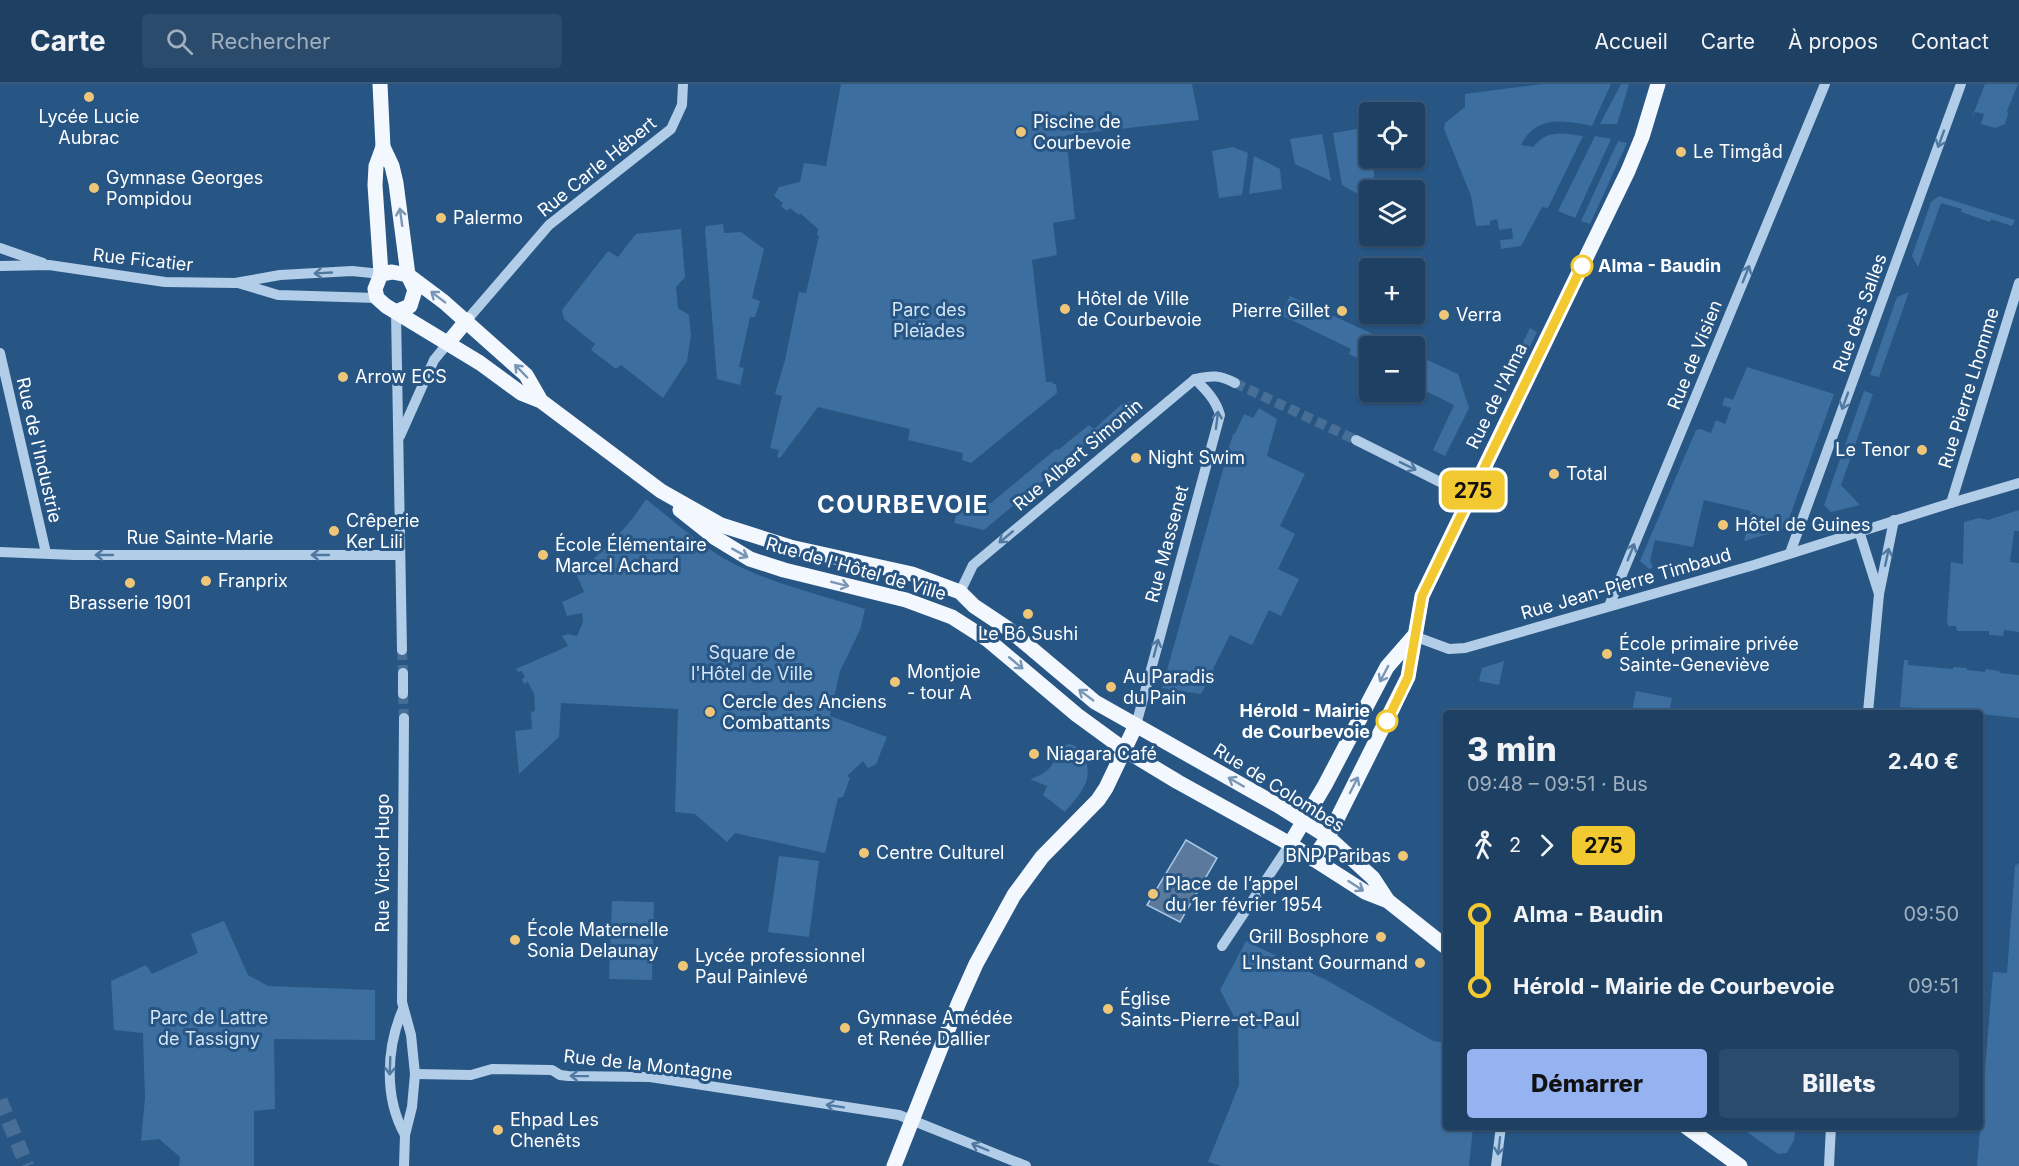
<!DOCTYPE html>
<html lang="fr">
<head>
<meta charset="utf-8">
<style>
  :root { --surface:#1d4063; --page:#2a4b6c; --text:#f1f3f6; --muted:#a0afbe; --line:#3b5978; --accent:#95b2f1 }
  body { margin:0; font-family:Inter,sans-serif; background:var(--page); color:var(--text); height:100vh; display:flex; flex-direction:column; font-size:22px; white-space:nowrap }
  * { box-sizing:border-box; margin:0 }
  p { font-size:20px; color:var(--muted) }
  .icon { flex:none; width:33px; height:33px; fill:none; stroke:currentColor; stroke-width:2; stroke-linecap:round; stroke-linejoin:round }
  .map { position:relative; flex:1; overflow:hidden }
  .panel { position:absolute; left:1443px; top:626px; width:540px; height:420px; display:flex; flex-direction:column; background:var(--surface); border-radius:6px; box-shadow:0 2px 4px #0004,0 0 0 2px var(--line) }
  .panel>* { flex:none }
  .badge { padding:0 12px; border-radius:9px; font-size:21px; line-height:39px }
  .fabs { position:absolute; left:1359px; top:18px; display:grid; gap:12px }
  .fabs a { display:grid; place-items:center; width:66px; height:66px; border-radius:6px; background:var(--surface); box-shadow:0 2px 4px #0004,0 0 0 2px var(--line); font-size:30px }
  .map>.badge { position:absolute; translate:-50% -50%; box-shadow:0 0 0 3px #fff }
  .legs { display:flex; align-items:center; gap:9px; height:66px; padding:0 24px; font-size:20px }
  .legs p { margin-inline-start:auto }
  .head { display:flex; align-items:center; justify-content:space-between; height:102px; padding:0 24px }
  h1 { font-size:33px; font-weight:800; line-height:45px }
  .button { display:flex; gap:12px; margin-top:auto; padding:12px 24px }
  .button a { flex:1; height:69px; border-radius:6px; background:var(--accent); color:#111; font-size:24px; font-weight:800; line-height:69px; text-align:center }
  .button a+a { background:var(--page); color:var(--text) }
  ul { padding:0 24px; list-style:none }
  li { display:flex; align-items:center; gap:21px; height:72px; font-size:22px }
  li i { display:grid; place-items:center; width:9px; height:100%; margin:0 8px; background:currentColor }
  li i::after { content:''; width:15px; height:15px; margin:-8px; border:4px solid; border-radius:50%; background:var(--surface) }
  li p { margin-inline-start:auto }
  li:first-child i { background:linear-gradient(#0000 50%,currentColor 0) }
  li:last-child i { background:linear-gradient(currentColor 50%,#0000 0) }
  header { display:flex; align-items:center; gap:36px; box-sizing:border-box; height:84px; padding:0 30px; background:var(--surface); border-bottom:2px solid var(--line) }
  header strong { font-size:28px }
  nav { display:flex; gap:33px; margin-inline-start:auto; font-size:21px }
  .search { width:420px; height:54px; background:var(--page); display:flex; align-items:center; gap:15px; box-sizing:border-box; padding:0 21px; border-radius:6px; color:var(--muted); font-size:22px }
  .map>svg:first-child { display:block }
  .green { fill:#3c6fa0 }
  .water { fill:#5b799a; stroke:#a6c8e8; stroke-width:1.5 }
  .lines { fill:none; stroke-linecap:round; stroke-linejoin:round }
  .minor-tunnel { stroke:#476e96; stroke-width:10; stroke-dasharray:10 5; stroke-linecap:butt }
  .major-tunnel { stroke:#476e96; stroke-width:15; stroke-dasharray:15 8; stroke-linecap:butt }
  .minor { stroke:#b1cde7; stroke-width:10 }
  .major { stroke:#f3f7fe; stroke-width:15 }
  .oneway { stroke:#5079a2 }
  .oneway2 { stroke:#7996b5 }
  .line-1-casing { stroke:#fff; stroke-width:14 }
  .line-1 { stroke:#f2c931; stroke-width:9 }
  .poi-dot { fill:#efc677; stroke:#275584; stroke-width:2 }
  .stop-1-dot { fill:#fff; stroke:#f2c931; stroke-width:3 }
  .labels { text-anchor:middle; stroke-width:6; stroke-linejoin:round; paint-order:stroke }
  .poi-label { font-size:18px; fill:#fff; stroke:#275584; text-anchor:start }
  .street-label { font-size:18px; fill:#fff; stroke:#275584 }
  .stop-label { font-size:18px; font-weight:bold; fill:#fff; stroke:#275584; text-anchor:start }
  .park-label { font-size:18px; fill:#d4e5f6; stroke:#275584 }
  .district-label { font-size:24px; font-weight:bold; letter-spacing:1.5px; fill:#fff; stroke:#275584 }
</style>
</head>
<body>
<header>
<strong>Carte</strong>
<div class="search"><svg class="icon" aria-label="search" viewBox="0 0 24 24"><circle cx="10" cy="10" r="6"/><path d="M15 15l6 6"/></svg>Rechercher</div>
<nav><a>Accueil</a><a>Carte</a><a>À propos</a><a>Contact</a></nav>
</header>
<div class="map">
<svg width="2019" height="1082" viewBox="0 0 2019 1082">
  <rect width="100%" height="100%" fill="#275584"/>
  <g class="green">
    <path d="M841,0H1192L1199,36L1066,51L1075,135L1053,139L1057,171L1032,176L1046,298H1052L1053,300H1056L1057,309L971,379L962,376L963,369L908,356L910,345L818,323L780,374L777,373L779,366L770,364L782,312L775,310L785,276L799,208L806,209L819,152L817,151L818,145L800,129L799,131L790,124L787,127L781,122L783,119L774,112L779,103L800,98L804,79L826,82Z"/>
    <path d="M1542,0H1611L1592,42C1565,36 1535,31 1521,61L1533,63C1548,45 1561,49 1583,52L1548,124L1542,123L1521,162L1501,165L1500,156L1513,155L1512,144L1499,146L1497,135L1490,137V141L1476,142L1471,112L1444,45L1445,39L1465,23V10Z"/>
    <path d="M1621,0H1629L1617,40H1600Z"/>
    <path d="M1985,0H2018L2007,27L2008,30L2005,40L1995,44L1981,40L1984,30L1975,28L1971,36Z"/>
    <path d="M1369,43L1370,74H1374V106H1370L1369,116L1342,101L1333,49Z"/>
    <path d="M1322,50L1331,97L1295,80L1290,55Z"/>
    <path d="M1595,52L1611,55L1575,134L1558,127Z"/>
    <path d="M1618,57L1627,59L1590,140L1581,137Z"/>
    <path d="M1233,63L1248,69L1242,111L1219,114L1212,67Z"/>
    <path d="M1254,72L1280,85L1282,105L1249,110Z"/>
    <path d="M1939,112L2015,136L2012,142L1991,135L1990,138L1961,128L1962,125L1941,119L1918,183L1912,172L1931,118Z"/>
    <path d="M723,140L724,149L741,148L764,165L752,214L760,217L755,233H750L739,283L744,284L740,301L717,295L705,145L706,142Z"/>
    <path d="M681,145L685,193L676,203L678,224L689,231L691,252L687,277L663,314L621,281L616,285L591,266L595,260L564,235L562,226L608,167L618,173L636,150Z"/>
    <path d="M1909,208L1879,293L1870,291L1897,213Z"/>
    <path d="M1290,212L1399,262H1370L1369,280L1349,270L1351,265L1281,231Z"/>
    <path d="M1530,244L1537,248L1515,293L1508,289Z"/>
    <path d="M1414,270L1458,290L1469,324L1445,372L1433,366L1454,321L1415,302Z"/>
    <path d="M1747,283L1834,310L1787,440L1781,446L1744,457L1751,427L1704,416L1693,463L1655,456L1650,477L1653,484L1649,485L1640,477L1696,346L1700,345L1711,349L1716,336L1725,340L1731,324L1722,321L1725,313L1733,316Z"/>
    <path d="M1864,307L1873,310L1841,401L1860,421L1831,428L1824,421Z"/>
    <path d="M1136,316L1138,317L984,446L954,439L959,422L978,426L981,417L991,419L1056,365L1058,366L1089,341L1094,345L1123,319Z"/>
    <path d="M1259,324L1277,335L1267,372L1305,390L1280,442L1295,450L1278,485L1299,495L1281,532L1269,526L1252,561L1230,551L1213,585L1214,586L1201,610L1162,604L1233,350H1235L1244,330L1253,334Z"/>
    <path d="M646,415C671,435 696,457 723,474C762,497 821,511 865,525L860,546L840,587L830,632L887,653L876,680L868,684L863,677L847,692L850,694L843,713L838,714L825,769L735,749L727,758L695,730L675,728L678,625L561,619L559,653L519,690L515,647L532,645L531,628L535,627L534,610L528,598L524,600L522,595L525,593L522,587L518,588L516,585L568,562L562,552L568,550L577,552L583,538L582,529L567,532L562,518L584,508L576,489C603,468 628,444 646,415Z"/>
    <path d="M2019,426V447H2014L2010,478L2019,479V548L2004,546L2003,552L1989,551V547H1957L1956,542H1948L1947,537L1951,478L1963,480L1964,438L1979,434L1988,436Z"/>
    <path d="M1904,576H1908V581L1953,585V583L1967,584V586L1985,588L1986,585L1999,587L2000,589L2019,591V634L1980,630V628L1900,623Z"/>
    <path d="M1504,577L1499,601L1479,597L1482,584Z"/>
    <path d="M1636,607L1672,614L1669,628H1632Z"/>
    <path d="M1069,660C1084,663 1090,681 1087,695C1084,707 1072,719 1065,728L1043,711L1047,702L1030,695C1047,690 1056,681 1058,663Z"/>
    <path d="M779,772L819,777L809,853L768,848Z"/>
    <path d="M2019,779V1082H1977L1993,888L2007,889L2015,782Z"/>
    <path d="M612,817L654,818L652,896L609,895Z"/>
    <path d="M224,837L248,891L268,902L375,906V956L274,955L275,1025L254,1027V1082H179L180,1073L159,1055L141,1057L145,1014L143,949L114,946L111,897L146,881L152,890L198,869L191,850Z"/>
    <path d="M1246,857L1330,898L1433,957L1446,959V1042L1473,1043L1469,1082H1221L1208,1078L1239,1001L1238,940L1220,906Z"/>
    <path d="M1740,1043H1796L1794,1056L1787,1069L1778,1070Z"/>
  </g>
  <path class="water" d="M1186,756L1217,774L1180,838L1147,821Z"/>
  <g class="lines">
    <g class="minor-tunnel">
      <path d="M1235,299L1356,356"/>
      <path d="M402,566L403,589"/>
      <path d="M403,610L404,634"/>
    </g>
    <path class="major-tunnel" d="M0,1016L27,1082"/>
    <g class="minor">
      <path d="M0,164L43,179"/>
      <path d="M0,182L49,181L165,198L235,199L280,191L352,187L381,190"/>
      <path d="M238,199L278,211L377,214"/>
      <path d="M396,228L402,566"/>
      <path d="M467,236L549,141L671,45L682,21L683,0"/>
      <path d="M0,269L46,469"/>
      <path d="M400,352L434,276L448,259"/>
      <path d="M1356,356L1470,413"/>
      <path d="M1951,419L2019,199"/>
      <path d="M1859,447L1879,510"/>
      <path d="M0,468L74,471H400"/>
      <path d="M1790,469L1961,0"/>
      <path d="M960,508L973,481L1195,295C1212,291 1220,291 1235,299"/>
      <path d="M1609,522L1825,0"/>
      <path d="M1414,552L1449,565L1465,564L1754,481L1951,419L2019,399"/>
      <path d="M403,589V610"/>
      <path d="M1868,628L1879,510L1894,436"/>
      <path d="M404,634L402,918L411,951L415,990L412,1023L405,1051L404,1082"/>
      <path d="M1136,641L1220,331C1216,316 1206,306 1195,295"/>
      <path d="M1222,862L1290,760"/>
      <path d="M403,925C386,964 384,1014 405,1051"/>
      <path d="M415,990L471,991L492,985L552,986L560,991L568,992L650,993L899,1031L1026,1082"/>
      <path d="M1496,1082L1501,1042"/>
      <path d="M1829,1082L1831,1042"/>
    </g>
    <g class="major">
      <path d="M380,0L383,63L392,82L396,99L408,191L415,206L410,222L396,228"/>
      <path d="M381,190L375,101L376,82L383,63"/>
      <path d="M448,259L467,236"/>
      <path d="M541,317L526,291L444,218L408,191L392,188L381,190L375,205L377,214L386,222L480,279L521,309L541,317L661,407L721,441L790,463L912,490L960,508L974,522L1007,544L1095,618L1277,721L1328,753L1373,794L1388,817"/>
      <path d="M680,426L714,453L750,475L784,486L906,516L952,533L988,556L1077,631L1125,666L1178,698L1290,760L1365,808L1388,817L1446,863"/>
      <path d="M1290,760L1325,701L1387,583L1414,552"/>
      <path d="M1313,775L1328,753L1408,593L1422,512L1628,87L1642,53L1658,0"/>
      <path d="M1685,1042L1740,1082"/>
      <path d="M894,1082L959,918L976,880L1014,811L1042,773L1098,716L1106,704L1136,641"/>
    </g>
  </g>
  <defs><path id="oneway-shaft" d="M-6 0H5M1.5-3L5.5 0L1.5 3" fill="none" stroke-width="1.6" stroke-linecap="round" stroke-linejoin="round" transform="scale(1.5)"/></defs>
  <g class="oneway">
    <use href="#oneway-shaft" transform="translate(1941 55) rotate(110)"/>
    <use href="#oneway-shaft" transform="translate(323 189) rotate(177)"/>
    <use href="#oneway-shaft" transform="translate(1746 190) rotate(-68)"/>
    <use href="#oneway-shaft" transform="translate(1845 317) rotate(110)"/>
    <use href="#oneway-shaft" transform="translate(1217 336) rotate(-83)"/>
    <use href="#oneway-shaft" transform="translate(1408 382) rotate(26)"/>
    <use href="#oneway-shaft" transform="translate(1006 453) rotate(140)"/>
    <use href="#oneway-shaft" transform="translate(1631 468) rotate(-68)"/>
    <use href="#oneway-shaft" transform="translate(104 471) rotate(180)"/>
    <use href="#oneway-shaft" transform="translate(320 471) rotate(180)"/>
    <use href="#oneway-shaft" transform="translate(1887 473) rotate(-78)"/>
    <use href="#oneway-shaft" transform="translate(1156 564) rotate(-75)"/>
    <use href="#oneway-shaft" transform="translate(390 982) rotate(92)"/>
    <use href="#oneway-shaft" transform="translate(579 992) rotate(-179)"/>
    <use href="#oneway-shaft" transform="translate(835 1022) rotate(-171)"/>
    <use href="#oneway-shaft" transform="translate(1499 1062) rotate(97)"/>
    <use href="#oneway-shaft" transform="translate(980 1063) rotate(-157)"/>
  </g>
  <g class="oneway2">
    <use href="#oneway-shaft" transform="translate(401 133) rotate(-98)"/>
    <use href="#oneway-shaft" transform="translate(438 213) rotate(-143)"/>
    <use href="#oneway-shaft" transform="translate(521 287) rotate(-134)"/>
    <use href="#oneway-shaft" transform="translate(740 469) rotate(29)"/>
    <use href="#oneway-shaft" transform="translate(840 500) rotate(14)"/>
    <use href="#oneway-shaft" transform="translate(1016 579) rotate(40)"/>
    <use href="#oneway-shaft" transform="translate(1384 590) rotate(118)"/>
    <use href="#oneway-shaft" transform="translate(1086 611) rotate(-143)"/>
    <use href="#oneway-shaft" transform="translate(1236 698) rotate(-150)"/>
    <use href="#oneway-shaft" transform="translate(1354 701) rotate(-63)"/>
    <use href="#oneway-shaft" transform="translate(1356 802) rotate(33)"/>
  </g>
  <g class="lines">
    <defs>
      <path id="line-1" d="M1387,637L1408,593L1422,512L1582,182"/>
    </defs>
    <use href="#line-1" class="line-1-casing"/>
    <use href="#line-1" class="line-1"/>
  </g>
  <g class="poi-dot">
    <circle cx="89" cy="13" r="6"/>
    <circle cx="1021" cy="48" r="6"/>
    <circle cx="1681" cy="68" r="6"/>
    <circle cx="94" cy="104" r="6"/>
    <circle cx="441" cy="134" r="6"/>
    <circle cx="1065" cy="225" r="6"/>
    <circle cx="1342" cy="227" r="6"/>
    <circle cx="1444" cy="231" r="6"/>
    <circle cx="343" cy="293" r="6"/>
    <circle cx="1922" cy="366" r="6"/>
    <circle cx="1136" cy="374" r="6"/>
    <circle cx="1554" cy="390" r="6"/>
    <circle cx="1723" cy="441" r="6"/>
    <circle cx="334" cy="447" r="6"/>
    <circle cx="543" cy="471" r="6"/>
    <circle cx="206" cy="497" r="6"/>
    <circle cx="130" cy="499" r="6"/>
    <circle cx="1028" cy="530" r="6"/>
    <circle cx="1607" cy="570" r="6"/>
    <circle cx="895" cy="598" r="6"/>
    <circle cx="1111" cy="603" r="6"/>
    <circle cx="710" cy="628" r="6"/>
    <circle cx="1034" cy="670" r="6"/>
    <circle cx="864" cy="769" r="6"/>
    <circle cx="1403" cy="772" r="6"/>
    <circle cx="1153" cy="810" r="6"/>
    <circle cx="1381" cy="853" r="6"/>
    <circle cx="515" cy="856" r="6"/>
    <circle cx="1420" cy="879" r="6"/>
    <circle cx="683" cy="882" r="6"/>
    <circle cx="1108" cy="925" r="6"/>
    <circle cx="845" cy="944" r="6"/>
    <circle cx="498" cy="1046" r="6"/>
  </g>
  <g class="stop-1-dot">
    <circle cx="1582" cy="182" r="10"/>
    <circle cx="1387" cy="637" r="10"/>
  </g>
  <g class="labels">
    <g class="poi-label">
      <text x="89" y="39" text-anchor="middle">Lycée Lucie<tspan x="89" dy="21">Aubrac</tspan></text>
      <text x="1033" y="44">Piscine de<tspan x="1033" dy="21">Courbevoie</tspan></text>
      <text x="1693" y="74">Le Timgåd</text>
      <text x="106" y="100">Gymnase Georges<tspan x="106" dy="21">Pompidou</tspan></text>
      <text x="453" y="140">Palermo</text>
      <text x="1077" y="221">Hôtel de Ville<tspan x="1077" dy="21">de Courbevoie</tspan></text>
      <text x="1330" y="233" text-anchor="end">Pierre Gillet</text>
      <text x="1456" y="237">Verra</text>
      <text x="355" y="299">Arrow ECS</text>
      <text x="1910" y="372" text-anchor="end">Le Tenor</text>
      <text x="1148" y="380">Night Swim</text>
      <text x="1566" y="396">Total</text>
      <text x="346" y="443">Crêperie<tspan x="346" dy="21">Ker Lili</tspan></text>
      <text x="1735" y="447">Hôtel de Guines</text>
      <text x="555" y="467">École Élémentaire<tspan x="555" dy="21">Marcel Achard</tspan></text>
      <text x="218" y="503">Franprix</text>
      <text x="130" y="525" text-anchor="middle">Brasserie 1901</text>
      <text x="1028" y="556" text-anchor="middle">Le Bô Sushi</text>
      <text x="1619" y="566">École primaire privée<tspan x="1619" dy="21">Sainte-Geneviève</tspan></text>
      <text x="907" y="594">Montjoie<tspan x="907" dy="21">- tour A</tspan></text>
      <text x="1123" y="599">Au Paradis<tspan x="1123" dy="21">du Pain</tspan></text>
      <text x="722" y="624">Cercle des Anciens<tspan x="722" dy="21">Combattants</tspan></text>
      <text x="1046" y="676">Niagara Café</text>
      <text x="876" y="775">Centre Culturel</text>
      <text x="1391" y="778" text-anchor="end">BNP Paribas</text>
      <text x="1165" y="806">Place de l’appel<tspan x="1165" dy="21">du 1er février 1954</tspan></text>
      <text x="527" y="852">École Maternelle<tspan x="527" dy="21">Sonia Delaunay</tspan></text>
      <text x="1369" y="859" text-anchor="end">Grill Bosphore</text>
      <text x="695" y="878">Lycée professionnel<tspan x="695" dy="21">Paul Painlevé</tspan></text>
      <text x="1408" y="885" text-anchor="end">L'Instant Gourmand</text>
      <text x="1120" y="921">Église<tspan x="1120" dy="21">Saints-Pierre-et-Paul</tspan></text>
      <text x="857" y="940">Gymnase Amédée<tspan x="857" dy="21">et Renée Dallier</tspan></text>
      <text x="510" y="1042">Ehpad Les<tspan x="510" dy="21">Chenêts</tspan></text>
    </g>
    <g class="street-label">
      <text transform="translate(597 83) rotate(-39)" y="6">Rue Carle Hébert</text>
      <text transform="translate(143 176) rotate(6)" y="6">Rue Ficatier</text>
      <text transform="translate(1860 229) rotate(-70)" y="6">Rue des Salles</text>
      <text transform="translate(1695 271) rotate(-68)" y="6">Rue de Visien</text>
      <text transform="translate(1969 304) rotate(-73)" y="6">Rue Pierre Lhomme</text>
      <text transform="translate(1497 312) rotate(-64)" y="6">Rue de l'Alma</text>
      <text transform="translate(39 366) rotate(77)" y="6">Rue de l'Industrie</text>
      <text transform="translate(1078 371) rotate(-40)" y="6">Rue Albert Simonin</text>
      <text x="200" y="460">Rue Sainte-Marie</text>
      <text transform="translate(1167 460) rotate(-75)" y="6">Rue Massenet</text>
      <text transform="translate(856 485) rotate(16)" y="6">Rue de l'Hôtel de Ville</text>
      <text transform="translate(1626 500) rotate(-16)" y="6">Rue Jean-Pierre Timbaud</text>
      <text transform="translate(1279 704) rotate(32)" y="6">Rue de Colombes</text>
      <text transform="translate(383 779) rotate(-90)" y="6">Rue Victor Hugo</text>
      <text transform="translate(648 981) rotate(6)" y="6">Rue de la Montagne</text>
    </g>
    <g class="stop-label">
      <text x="1598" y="188">Alma - Baudin</text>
      <text x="1370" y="633" text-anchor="end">Hérold - Mairie<tspan x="1370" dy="21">de Courbevoie</tspan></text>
    </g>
    <g class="park-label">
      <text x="929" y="232">Parc des<tspan x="929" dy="21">Pleïades</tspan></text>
      <text x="752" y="575">Square de<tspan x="752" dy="21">l'Hôtel de Ville</tspan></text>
      <text x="209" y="940">Parc de Lattre<tspan x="209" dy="21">de Tassigny</tspan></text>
    </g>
    <g class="district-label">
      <text x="903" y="429">COURBEVOIE</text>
    </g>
  </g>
</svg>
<div class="fabs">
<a><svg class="icon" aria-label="locate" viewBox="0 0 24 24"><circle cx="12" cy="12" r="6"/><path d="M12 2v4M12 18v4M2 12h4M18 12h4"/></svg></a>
<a><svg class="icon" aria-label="layers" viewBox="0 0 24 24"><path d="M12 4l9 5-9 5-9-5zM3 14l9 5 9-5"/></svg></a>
<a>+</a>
<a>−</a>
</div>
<b class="badge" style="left:1473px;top:406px;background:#f2c931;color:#111">275</b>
<section class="panel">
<div class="head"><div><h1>3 min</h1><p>09:48 – 09:51 · Bus</p></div><b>2.40 €</b></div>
<div class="legs"><svg class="icon" aria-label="walk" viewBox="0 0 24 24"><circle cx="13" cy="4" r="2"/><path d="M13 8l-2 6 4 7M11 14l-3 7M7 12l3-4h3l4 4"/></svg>2<svg class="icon" aria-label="forward" viewBox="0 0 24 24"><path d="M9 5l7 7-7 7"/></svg><b class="badge" style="background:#f2c931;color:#111">275</b></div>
<ul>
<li><i style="color:#f2c931"></i><b>Alma - Baudin</b><p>09:50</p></li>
<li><i style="color:#f2c931"></i><b>Hérold - Mairie de Courbevoie</b><p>09:51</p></li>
</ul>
<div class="button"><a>Démarrer</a><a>Billets</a></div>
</section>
</div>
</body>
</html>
